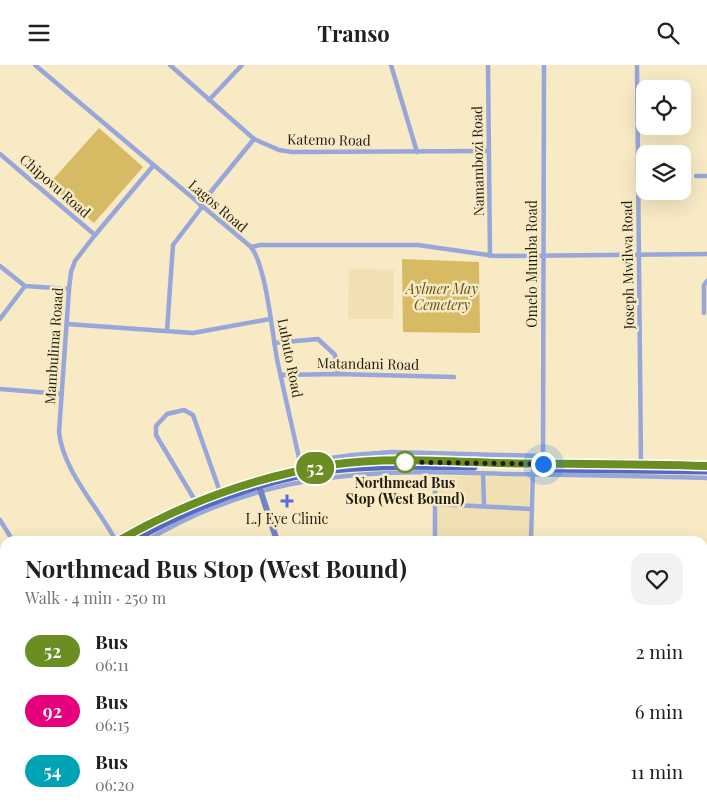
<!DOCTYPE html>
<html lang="en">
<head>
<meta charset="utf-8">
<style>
  :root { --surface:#fff; --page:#f2f2f2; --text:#202124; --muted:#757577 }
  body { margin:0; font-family:"Playfair Display",serif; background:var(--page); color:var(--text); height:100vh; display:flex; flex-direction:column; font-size:19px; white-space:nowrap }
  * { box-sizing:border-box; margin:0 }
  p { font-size:16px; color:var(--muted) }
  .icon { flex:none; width:28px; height:28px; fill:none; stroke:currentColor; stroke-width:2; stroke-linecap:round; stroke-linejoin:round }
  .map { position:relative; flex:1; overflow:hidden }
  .sheet { position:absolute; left:0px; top:471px; width:708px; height:276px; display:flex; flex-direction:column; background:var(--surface); border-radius:15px 15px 0 0; box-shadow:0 5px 20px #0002 }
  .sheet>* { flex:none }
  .badge { padding:0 10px; border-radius:16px; font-size:18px; line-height:32px }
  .fabs { position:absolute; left:636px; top:15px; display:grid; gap:10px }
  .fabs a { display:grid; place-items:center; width:55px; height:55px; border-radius:10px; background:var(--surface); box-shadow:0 5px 20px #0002; font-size:25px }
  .you { position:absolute; width:25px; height:25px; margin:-12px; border:4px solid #fff; border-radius:50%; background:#1a73e8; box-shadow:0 0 0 8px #1a73e833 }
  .map>.badge { position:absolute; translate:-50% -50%; box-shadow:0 0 0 2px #fff }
  .round { display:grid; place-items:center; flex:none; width:52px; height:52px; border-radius:15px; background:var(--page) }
  .headline { display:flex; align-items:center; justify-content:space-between; height:85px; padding:0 25px }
  h1 { font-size:24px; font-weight:700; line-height:38px }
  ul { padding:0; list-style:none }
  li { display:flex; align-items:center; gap:15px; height:60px; padding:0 25px }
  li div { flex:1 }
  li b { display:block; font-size:19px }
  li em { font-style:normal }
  li .badge { min-width:55px; font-weight:700; text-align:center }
  header { display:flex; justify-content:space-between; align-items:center; height:65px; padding:0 25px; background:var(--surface); font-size:22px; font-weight:700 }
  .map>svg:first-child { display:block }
  .built { fill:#f0e0b2 }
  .green { fill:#d6ba64 }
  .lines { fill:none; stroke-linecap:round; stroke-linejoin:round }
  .stream { stroke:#ffabf4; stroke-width:1 }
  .street { stroke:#97a7d9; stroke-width:4.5 }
  .secondary { stroke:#7084ce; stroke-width:6 }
  .primary { stroke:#556ac4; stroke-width:7 }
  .line-casing { stroke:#fff; stroke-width:11 }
  .line { stroke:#6b8e23; stroke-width:8 }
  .walk { stroke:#211c0e; stroke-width:5; stroke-dasharray:0 9 }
  .stop-dot { fill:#fff; stroke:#6b8e23; stroke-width:2.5 }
  .poi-dot { fill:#566de3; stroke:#f7eac4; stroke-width:2 }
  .labels { text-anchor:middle; stroke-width:5; stroke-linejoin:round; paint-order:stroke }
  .street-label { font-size:14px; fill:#211c0e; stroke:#f7eac4 }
  .park-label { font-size:14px; font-style:italic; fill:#655318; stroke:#f7eac4 }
  .stop-label { font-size:14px; font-weight:bold; fill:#211c0e; stroke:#f7eac4 }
  .poi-label { font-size:14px; fill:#211c0e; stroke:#f7eac4 }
</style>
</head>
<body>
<header><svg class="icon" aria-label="menu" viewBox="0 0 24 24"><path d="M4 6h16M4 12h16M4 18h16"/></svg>Transo<svg class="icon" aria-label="search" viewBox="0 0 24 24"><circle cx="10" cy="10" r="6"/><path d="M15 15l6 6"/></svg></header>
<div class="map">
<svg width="707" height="747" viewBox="0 0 707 747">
  <rect width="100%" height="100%" fill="#f7eac4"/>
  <g class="built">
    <path d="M349,204L394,205L393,254H348Z"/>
    <path d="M437,411L529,412V476H436Z"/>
    <path d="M272,742V747H129L128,743Z"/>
  </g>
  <g class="green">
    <path d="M99,63L143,102L94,158L49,119Z"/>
    <path d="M402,194L479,197L480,268L403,267Z"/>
    <rect x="147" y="743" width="67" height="4"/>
  </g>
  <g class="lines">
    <path class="stream" d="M269,747L270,742"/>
    <g class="street">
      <path d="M35,0L251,182L260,180H418L495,191L707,189"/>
      <path d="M170,0L254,74L279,85L292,87L489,86"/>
      <path d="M391,0L417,87"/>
      <path d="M488,0L490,191"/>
      <path d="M637,0L641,399"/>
      <path d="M209,35L242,0"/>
      <path d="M0,89L95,170"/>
      <path d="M696,111H707"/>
      <path d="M200,140L254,74"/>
      <path d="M251,182C266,201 272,267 277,294C285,332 294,369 302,407"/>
      <path d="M0,201L25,221L69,224"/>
      <path d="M704,248V220L707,216"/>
      <path d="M0,254L25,221"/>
      <path d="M67,259L193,268L270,254"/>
      <path d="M167,266L173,180L202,142"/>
      <path d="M274,278L318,274L335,290L338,309"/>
      <path d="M281,310L338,309L454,312"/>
      <path d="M0,324L62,329"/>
      <path d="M300,397L353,390L391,387L543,391"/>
      <path d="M543,399L544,0"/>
      <path d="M435,405V476"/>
      <path d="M483,408L484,440"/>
      <path d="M196,437L156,370V361L167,349L184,345L193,350L220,427"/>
      <path d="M435,439L532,444"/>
      <path d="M0,455L13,476"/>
      <path d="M116,476C98,442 63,406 59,367L69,224L71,207L75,196L95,170L153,101"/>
      <path d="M146,476C201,443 264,421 328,413C387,405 447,407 506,409C573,410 640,411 707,413"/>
      <path d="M531,476L533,403"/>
      <path d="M702,503H707"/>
      <path d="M0,567L5,564"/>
      <path d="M0,648L5,645"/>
      <path d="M702,674H707"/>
      <path d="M0,730L5,727"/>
      <path d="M105,747L112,742"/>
      <path d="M337,747L342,742"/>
    </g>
    <g class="secondary">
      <path d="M259,421L277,476"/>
      <path d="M466,742L470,747"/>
    </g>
    <g class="primary">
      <path d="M547,404L707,406"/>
      <path d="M118,476C184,438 256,411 331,400C386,392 443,396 498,398C568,399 637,399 707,401"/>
      <path d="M132,476C194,441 262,414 333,405C380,400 427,401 474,402"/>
      <path d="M0,551L5,548"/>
      <path d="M0,559L5,556"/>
    </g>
  </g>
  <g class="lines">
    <defs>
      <path id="line" d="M118,476C184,438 254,412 330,400C384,392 441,396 496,398C566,399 637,399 707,401"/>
    </defs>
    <use href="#line" class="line-casing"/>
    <use href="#line" class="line"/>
    <path class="walk" d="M405,397H400L543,399"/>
  </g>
  <circle class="stop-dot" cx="405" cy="397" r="10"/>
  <path class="poi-dot" d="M284.5 428.5h5v5h5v5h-5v5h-5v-5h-5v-5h5z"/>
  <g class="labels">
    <g class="street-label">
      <text transform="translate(329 75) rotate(1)" y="5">Katemo Road</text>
      <text transform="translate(478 96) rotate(-91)" y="5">Namambozi Road</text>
      <text transform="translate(55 121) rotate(41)" y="5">Chipovu Road</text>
      <text transform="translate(218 141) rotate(40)" y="5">Lagos Road</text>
      <text transform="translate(532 199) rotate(-90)" y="5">Omelo Mumba Road</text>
      <text transform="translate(628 200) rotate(-91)" y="5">Joseph Mwilwa Road</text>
      <text transform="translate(54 281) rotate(-86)" y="5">Mambulima Roaad</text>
      <text transform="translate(290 293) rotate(79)" y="5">Lubuto Road</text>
      <text transform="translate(368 299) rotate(1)" y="5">Matandani Road</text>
    </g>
    <g class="park-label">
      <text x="442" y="229">Aylmer May<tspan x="442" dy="16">Cemetery</tspan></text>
    </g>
    <g class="stop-label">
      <text x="405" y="423">Northmead Bus<tspan x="405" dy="16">Stop (West Bound)</tspan></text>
    </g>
    <g class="poi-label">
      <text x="287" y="459">L.J Eye Clinic</text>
    </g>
  </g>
</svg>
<div class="fabs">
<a><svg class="icon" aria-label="locate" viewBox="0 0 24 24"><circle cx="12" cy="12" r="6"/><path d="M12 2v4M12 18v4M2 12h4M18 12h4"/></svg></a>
<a><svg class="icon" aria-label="layers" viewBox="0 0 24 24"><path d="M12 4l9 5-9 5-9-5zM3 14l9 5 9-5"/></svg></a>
</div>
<div class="you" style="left:543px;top:399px"></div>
<b class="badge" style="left:315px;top:403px;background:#6b8e23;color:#fff">52</b>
<section class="sheet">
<div class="headline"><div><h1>Northmead Bus Stop (West Bound)</h1><p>Walk · 4 min · 250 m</p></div><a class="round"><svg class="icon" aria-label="heart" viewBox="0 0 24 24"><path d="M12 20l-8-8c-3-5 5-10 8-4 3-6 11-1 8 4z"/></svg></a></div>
<ul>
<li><span class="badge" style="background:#6b8e23;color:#fff">52</span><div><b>Bus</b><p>06:11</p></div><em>2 min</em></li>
<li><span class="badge" style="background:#e6007e;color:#fff">92</span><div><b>Bus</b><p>06:15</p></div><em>6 min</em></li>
<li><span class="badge" style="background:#00a3b4;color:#fff">54</span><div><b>Bus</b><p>06:20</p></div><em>11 min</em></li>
</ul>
</section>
</div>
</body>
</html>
